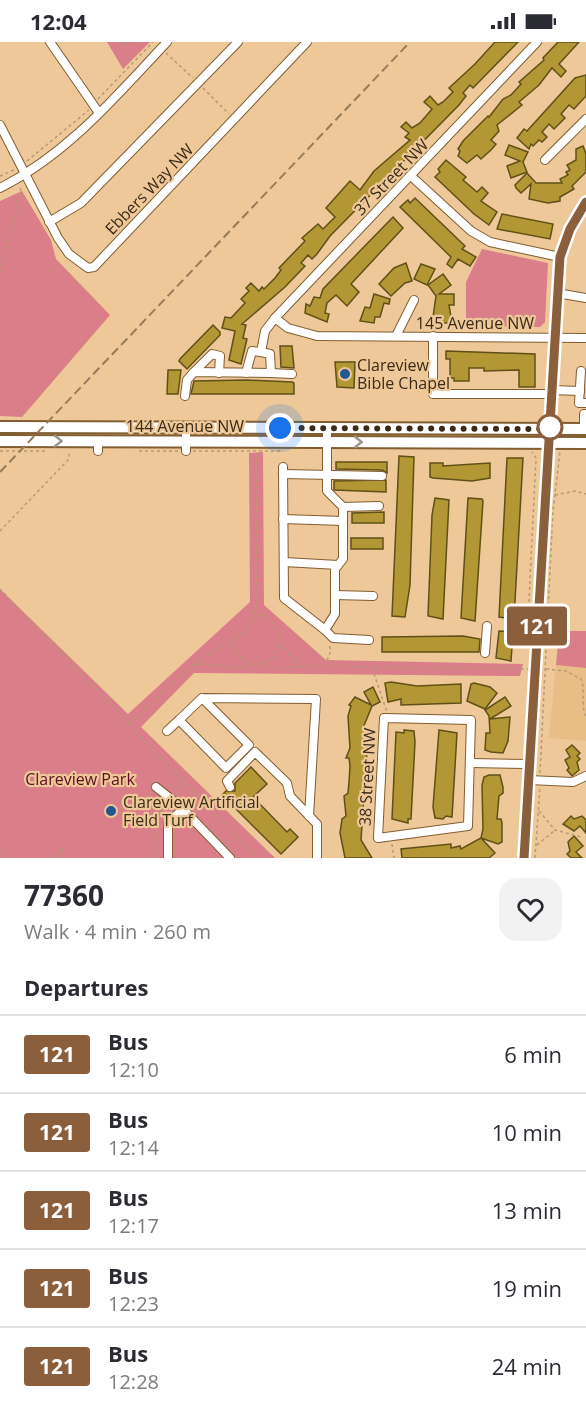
<!DOCTYPE html>
<html lang="en">
<head>
<meta charset="utf-8">
<style>
  :root { --surface:#fff; --page:#f2f2f3; --text:#2b2b33; --muted:#7c7c81; --line:#e1e1e2 }
  body { margin:0; font-family:"Open Sans",sans-serif; background:var(--page); color:var(--text); height:100vh; display:flex; flex-direction:column; font-size:22px; white-space:nowrap }
  * { box-sizing:border-box; margin:0 }
  p { font-size:20px; color:var(--muted) }
  .icon { flex:none; width:33px; height:33px; fill:none; stroke:currentColor; stroke-width:2; stroke-linecap:round; stroke-linejoin:round }
  .map { position:relative; height:816px; overflow:hidden }
  .panel { display:flex; flex-direction:column; background:var(--surface); flex:1 }
  .panel>* { flex:none }
  .badge { padding:0 12px; border-radius:4px; font-size:21px; line-height:39px }
  .you { position:absolute; width:30px; height:30px; margin:-15px; border:4px solid #fff; border-radius:50%; background:#1a73e8; box-shadow:0 0 0 9px #1a73e833 }
  .map>.badge { position:absolute; translate:-50% -50%; box-shadow:0 0 0 3px #fff }
  h2 { padding:0 24px; font-size:22px; line-height:54px }
  .round { display:grid; place-items:center; flex:none; width:63px; height:63px; border-radius:18px; background:var(--page) }
  .head { display:flex; align-items:center; justify-content:space-between; height:102px; padding:0 24px }
  h1 { font-size:28px; font-weight:700; line-height:45px }
  ul { padding:0; list-style:none }
  li { display:flex; align-items:center; gap:18px; height:78px; padding:0 24px; border-top:2px solid var(--line) }
  li div { flex:1 }
  li b { display:block; font-size:22px }
  li em { font-style:normal }
  li .badge { min-width:66px; font-weight:700; text-align:center }
  .status { display:flex; justify-content:space-between; align-items:center; height:42px; padding:0 30px; background:var(--surface); direction:ltr }
  .status svg { height:16px; fill:currentColor }
  .map>svg:first-child { display:block }
  .built { fill:#e8bd86 }
  .green { fill:#da7e89 }
  .building { fill:#b39734; stroke:#5f5017; stroke-width:1.5 }
  .lines { fill:none; stroke-linecap:round; stroke-linejoin:round }
  .minor-casing { stroke:#805e31; stroke-width:10 }
  .major-casing { stroke:#805e31; stroke-width:14 }
  .path { stroke:#b89971; stroke-width:1.5; stroke-dasharray:3 3; stroke-linecap:butt }
  .minor { stroke:#fff; stroke-width:8 }
  .major { stroke:#fff; stroke-width:10 }
  .rail { stroke:#967c5a; stroke-width:2; stroke-dasharray:9 4.5; stroke-linecap:butt }
  .oneway { stroke:#9c958c }
  .line-casing { stroke:#fff; stroke-width:14 }
  .line { stroke:#8b5e3c; stroke-width:9 }
  .walk { stroke:#3a2b18; stroke-width:6; stroke-dasharray:0 10.8 }
  .poi-dot { fill:#235790; stroke:#eec898; stroke-width:2 }
  .stop-dot { fill:#fff; stroke:#8b5e3c; stroke-width:3 }
  .labels { text-anchor:middle; stroke-width:4.5; stroke-linejoin:round; paint-order:stroke }
  .street-label { font-size:16px; fill:#3a2b18; stroke:#eec898 }
  .poi-label { font-size:16px; fill:#3a2b18; stroke:#eec898; text-anchor:start }
  .park-label { font-size:16px; fill:#5b0e21; stroke:#eec898 }
</style>
</head>
<body>
<div class="status"><b>12:04</b><svg viewBox="0 0 49 12"><path d="M0 12V9h3v3zM5 12V6h3v6zM10 12V3h3v9zM15 12V0h3v12zM26 1h20v11H26zM47 4h2v5h-2z"/></svg></div>
<div class="map">
<svg width="586" height="816" viewBox="0 0 586 816">
  <rect width="100%" height="100%" fill="#eec898"/>
  <path class="built" d="M556,623L586,626V699L549,696Z"/>
  <g class="green">
    <path d="M107,0H150L123,27Z"/>
    <path d="M22,149L51,198L56,217L110,273L22,375L0,374V159Z"/>
    <path d="M482,207L548,221L545,280L540,285L466,284V240Z"/>
    <path d="M263,410L264,563L326,618L523,622L520,634L194,631L141,685L275,816H0V547L128,672L250,560L249,411Z"/>
    <path d="M559,589H586V626L556,623Z"/>
  </g>
  <g class="building">
    <path d="M495,0H518L473,46L470,43L463,51L466,54L459,63L330,194L317,212L312,217L308,213L301,221L305,224L285,245L242,282L246,283L243,296L247,297L241,322L229,318L235,289L222,286L225,275L231,276L245,261L241,257L249,249L246,246L251,241L259,249L262,245L264,247L275,236L281,228L279,226L305,199L302,196L318,182L323,187L335,175L326,166L350,139L360,148L374,129L410,98L405,95L409,91L401,85L406,80L412,86L420,81L432,67L424,60L430,54L438,63L443,60L453,50L449,46L475,22Z"/>
    <path d="M558,0H579L559,22L566,29L561,35L552,26L539,43L519,60L522,63L497,83L499,89L491,98L496,102L492,107L481,117L477,113L467,121L458,114L460,109L458,107L463,99L488,74L489,75L503,57L511,53L521,42L519,40L544,18L543,16Z"/>
    <path d="M586,33V54L574,67L569,63L561,72L565,76L554,87L549,82L542,90L547,95L542,100L539,98L533,104L531,102L529,107L517,96L524,87L527,89L575,36Z"/>
    <path d="M509,103L528,110L523,120L527,130L511,136L507,124L520,119L505,113Z"/>
    <path d="M583,104L586,112V130L572,144L574,147L560,155V159L548,161L529,157L531,142L521,151L516,146L515,143L527,131L536,141H562L560,137L568,133L566,130L570,128L567,123L576,118V107Z"/>
    <path d="M446,118L466,135L463,138L477,150L482,145L488,151L481,159L497,170L489,183L474,172L435,135L440,130L438,127Z"/>
    <path d="M415,156L465,204L462,207L476,215L470,224L458,217L452,226L447,222L451,215L400,165L408,158L410,161Z"/>
    <path d="M502,172L553,182L550,197L497,187Z"/>
    <path d="M393,175L403,186L351,242L359,250L347,264L336,253L327,261L325,271L329,272L327,280L305,271L306,262L310,264L314,255L320,256L323,247Z"/>
    <path d="M406,221L412,239L405,241L391,254L379,242L394,226Z"/>
    <path d="M421,222L435,227L427,243L414,237Z"/>
    <path d="M443,232L451,243L439,252H454V263H449L452,281H439V275H433L436,254L428,243Z"/>
    <path d="M374,252L390,257L389,262L384,261L380,275H375L374,281L360,279L365,265L370,266Z"/>
    <path d="M213,283L220,290V293L187,327L179,319L180,317Z"/>
    <path d="M280,304H292L294,326L281,325Z"/>
    <path d="M446,309L535,312V345H519V328L484,329V326H469V339H454V336H450V317H446Z"/>
    <path d="M335,320H355L354,346L337,345Z"/>
    <path d="M168,328H181L178,352H167Z"/>
    <path d="M247,338L292,340L294,341V352H191L194,339Z"/>
    <path d="M399,414L414,415L410,543L405,575L392,574Z"/>
    <path d="M507,416H523L514,577L499,575Z"/>
    <path d="M336,420H387V431L382,428L336,427Z"/>
    <path d="M430,421H443V424L490,421V436L472,439L433,436L430,435Z"/>
    <path d="M386,438V450L334,448V439Z"/>
    <path d="M435,456L449,458L443,577L428,574L432,473Z"/>
    <path d="M468,456L482,457L483,459L475,579L461,576Z"/>
    <path d="M384,470V481H352V471Z"/>
    <rect x="351" y="496" width="32" height="11"/>
    <path d="M499,589L513,590L511,619L496,616Z"/>
    <path d="M463,594L480,597L479,610H382V595Z"/>
    <path d="M391,640L417,644L461,642V661L401,663V657L388,660L385,641Z"/>
    <path d="M474,641L490,645L497,651L485,667L467,659L471,642Z"/>
    <path d="M373,645L380,660L372,664L363,686H367L368,695L361,798L372,816H345L340,791L342,777L346,774L344,754L348,751L349,740L350,724L349,716H346L350,706L348,674L351,664L349,663L355,655L371,663L364,650Z"/>
    <path d="M505,655L511,664L490,677L510,675L508,699L503,711L491,710L485,708L486,691H490L489,674L485,668Z"/>
    <path d="M404,688L414,689L415,700L411,777H408V781L392,777L396,690L404,691Z"/>
    <path d="M439,688L457,691L452,775L446,774L443,777L435,776L433,765Z"/>
    <path d="M572,703L580,711L577,714L580,717L577,720L579,728L572,734L567,728L569,726L565,718L570,715L566,708Z"/>
    <path d="M251,725L267,742L253,755L287,790L290,787L298,795L281,812L222,753L226,749H235V741Z"/>
    <path d="M489,733H500L503,745V751L499,754L497,777H501L502,781V800L498,802L481,796L495,811L489,816H402L401,807L451,802V806L460,804L461,807L481,796L483,787L482,743L484,735Z"/>
    <path d="M571,774L574,777L582,774L586,778V791L580,784L574,789L563,782Z"/>
    <path d="M574,794L583,804L576,810L582,816H571L567,812L570,809L568,800Z"/>
  </g>
  <g class="lines">
    <defs>
      <g id="minor">
        <path d="M50,0L99,71"/>
        <path d="M0,83L58,196L69,212L88,226L94,225L307,0"/>
        <path d="M545,118L586,77"/>
        <path d="M411,134L471,189L490,200L560,215"/>
        <path d="M0,146C68,112 116,54 167,0"/>
        <path d="M49,180L81,161L238,0"/>
        <path d="M557,251L586,256"/>
        <path d="M275,276L288,286L317,294L586,296"/>
        <path d="M396,294L414,258"/>
        <path d="M433,294V352H551"/>
        <path d="M581,329L579,361H586"/>
        <path d="M194,330L212,312L220,314L219,331"/>
        <path d="M246,331L252,309L261,310"/>
        <path d="M271,331L292,332"/>
        <path d="M552,348L580,349"/>
        <path d="M185,354L187,338L194,330L271,331L270,312L261,310L265,289L275,276L537,0"/>
        <path d="M584,387V372H586"/>
        <path d="M98,409V399"/>
        <path d="M186,409V386"/>
        <path d="M283,425L284,556L325,588L335,572V527L343,517V465L327,449V387"/>
        <path d="M283,432L382,434"/>
        <path d="M343,465L379,464"/>
        <path d="M283,477L343,479"/>
        <path d="M284,520L338,523"/>
        <path d="M335,553L373,554"/>
        <path d="M325,588L333,596L369,598"/>
        <path d="M485,611L487,584"/>
        <path d="M202,656L249,703L226,726L179,678L202,656L316,657L309,774"/>
        <path d="M384,676L471,678L468,784L378,796Z"/>
        <path d="M167,689L179,678"/>
        <path d="M471,721L529,722"/>
        <path d="M529,738L573,740L586,734"/>
        <path d="M156,745L181,765L230,816"/>
        <path d="M230,745L227,739L255,710L287,741L290,754L317,782V816"/>
        <path d="M168,816V781L183,767"/>
        <path d="M524,816L560,215L570,187L586,160"/>
      </g>
      <g id="major">
        <path d="M0,385L586,387"/>
        <path d="M0,399L586,401"/>
      </g>
    </defs>
    <use href="#minor" class="minor-casing"/>
    <use href="#major" class="major-casing"/>
    <g class="path">
      <path d="M119,0L127,3L141,0"/>
      <path d="M166,11L193,36"/>
      <path d="M203,46L229,72"/>
      <path d="M98,57L153,0"/>
      <path d="M27,119L89,68"/>
      <path d="M0,134L16,127"/>
      <path d="M0,230L21,151L20,143"/>
      <path d="M0,409H48"/>
      <path d="M139,409H180"/>
      <path d="M193,409H282"/>
      <path d="M555,453L575,449L586,452"/>
      <path d="M0,489L69,417V409"/>
      <path d="M0,547L258,816"/>
      <path d="M256,562L263,573"/>
      <path d="M255,573C288,575 273,611 303,624"/>
      <path d="M528,578L536,416L532,410"/>
      <path d="M231,600L238,614L251,621"/>
      <path d="M261,622L273,615L280,602"/>
      <path d="M192,623L205,622L236,626L257,622L279,626L304,624L528,627"/>
      <path d="M325,624L331,608L329,603"/>
      <path d="M372,626L387,670"/>
      <path d="M546,627L566,629L581,637C586,649 580,662 586,674"/>
      <path d="M130,681L192,623L247,589L254,574L256,561L257,410"/>
      <path d="M540,731L553,469L560,410"/>
      <path d="M177,753L180,735"/>
      <path d="M539,769L555,788L581,795"/>
      <path d="M392,802L394,816"/>
      <path d="M537,803L554,789"/>
      <path d="M0,810L6,816"/>
      <path d="M52,816L63,804"/>
      <path d="M62,816L63,805"/>
      <path d="M156,816V773L167,763"/>
      <path d="M535,816L540,745"/>
    </g>
    <use href="#minor" class="minor"/>
    <use href="#major" class="major"/>
    <path class="rail" d="M0,430L410,0"/>
  </g>
  <defs><path id="oneway-chevron" d="M-2-3.5L2.5 0L-2 3.5" fill="none" stroke-width="1.6" stroke-linecap="round" stroke-linejoin="round" transform="scale(1.5)"/></defs>
  <g class="oneway">
    <use href="#oneway-chevron" transform="translate(58 399) rotate(1)"/>
    <use href="#oneway-chevron" transform="translate(358 400)"/>
  </g>
  <g class="lines">
    <defs>
      <path id="line" d="M524,816L560,215L570,187L586,160"/>
    </defs>
    <use href="#line" class="line-casing"/>
    <use href="#line" class="line"/>
    <path class="walk" d="M280,386L539,387L550,385"/>
  </g>
  <g class="poi-dot">
    <circle cx="345" cy="332" r="6"/>
    <circle cx="111" cy="769" r="6"/>
  </g>
  <circle class="stop-dot" cx="550" cy="385" r="12"/>
  <g class="labels">
    <g class="street-label">
      <text transform="translate(391 135) rotate(-46)" y="6">37 Street NW</text>
      <text transform="translate(149 147) rotate(-46)" y="6">Ebbers Way NW</text>
      <text x="475" y="287">145 Avenue NW</text>
      <text x="185" y="390">144 Avenue NW</text>
      <text transform="translate(367 735) rotate(-87)" y="6">38 Street NW</text>
    </g>
    <g class="poi-label">
      <text x="357" y="329">Clareview<tspan x="357" dy="18">Bible Chapel</tspan></text>
      <text x="123" y="766">Clareview Artificial<tspan x="123" dy="18">Field Turf</tspan></text>
    </g>
    <g class="park-label">
      <text x="80" y="743">Clareview Park</text>
    </g>
  </g>
</svg>
<div class="you" style="left:280px;top:386px"></div>
<b class="badge" style="left:537px;top:584px;background:#8b5e3c;color:#fff">121</b>
</div>
<section class="panel">
<div class="head"><div><h1>77360</h1><p>Walk · 4 min · 260 m</p></div><a class="round"><svg class="icon" aria-label="heart" viewBox="0 0 24 24"><path d="M12 20l-8-8c-3-5 5-10 8-4 3-6 11-1 8 4z"/></svg></a></div>
<h2>Departures</h2>
<ul>
<li><span class="badge" style="background:#8b5e3c;color:#fff">121</span><div><b>Bus</b><p>12:10</p></div><em>6 min</em></li>
<li><span class="badge" style="background:#8b5e3c;color:#fff">121</span><div><b>Bus</b><p>12:14</p></div><em>10 min</em></li>
<li><span class="badge" style="background:#8b5e3c;color:#fff">121</span><div><b>Bus</b><p>12:17</p></div><em>13 min</em></li>
<li><span class="badge" style="background:#8b5e3c;color:#fff">121</span><div><b>Bus</b><p>12:23</p></div><em>19 min</em></li>
<li><span class="badge" style="background:#8b5e3c;color:#fff">121</span><div><b>Bus</b><p>12:28</p></div><em>24 min</em></li>
</ul>
</section>
</body>
</html>
